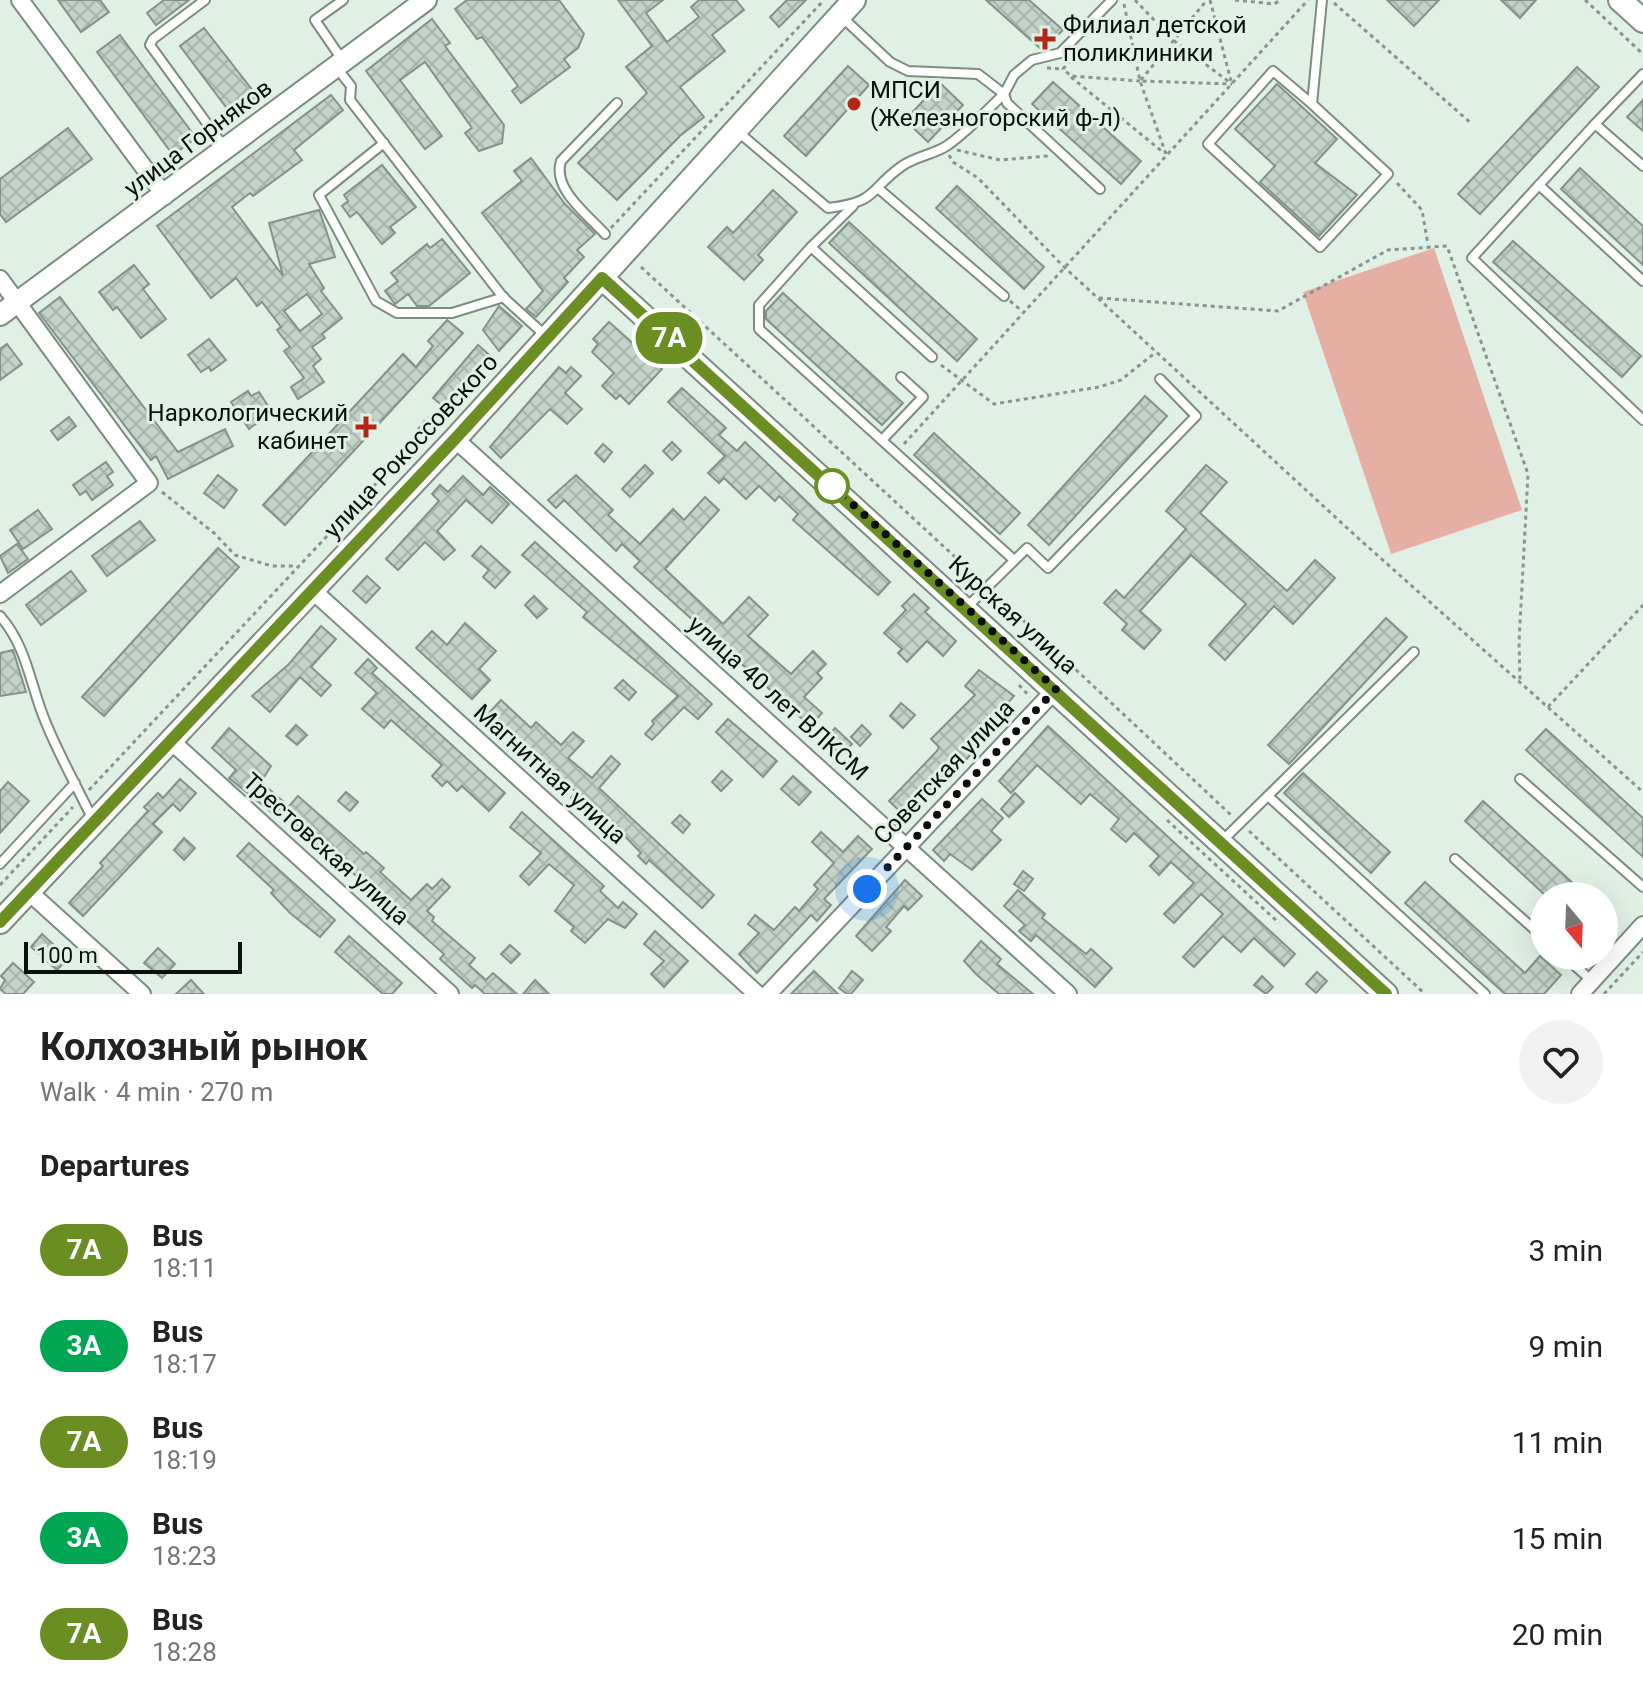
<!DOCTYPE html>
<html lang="en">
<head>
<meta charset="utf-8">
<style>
  :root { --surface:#fff; --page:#f2f2f2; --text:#222; --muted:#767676 }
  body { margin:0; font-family:Roboto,sans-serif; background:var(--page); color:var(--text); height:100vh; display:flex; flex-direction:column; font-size:30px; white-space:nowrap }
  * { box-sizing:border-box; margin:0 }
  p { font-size:26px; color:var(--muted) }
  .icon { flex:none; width:44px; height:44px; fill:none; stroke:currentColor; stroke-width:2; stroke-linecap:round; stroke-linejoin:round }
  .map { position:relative; height:994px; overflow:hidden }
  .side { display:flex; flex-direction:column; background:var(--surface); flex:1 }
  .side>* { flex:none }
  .badge { padding:0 16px; border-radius:26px; font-size:28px; line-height:52px }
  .needle { width:52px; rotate:161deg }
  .controls { position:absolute; left:1530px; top:882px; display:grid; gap:16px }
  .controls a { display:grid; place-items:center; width:88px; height:88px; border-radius:50%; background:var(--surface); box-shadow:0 8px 32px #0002; font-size:40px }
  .scale { position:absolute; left:24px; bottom:20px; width:218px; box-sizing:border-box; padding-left:8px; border:4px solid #0b100c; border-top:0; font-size:22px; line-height:28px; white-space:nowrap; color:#0b100c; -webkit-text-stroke:6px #e1f0e5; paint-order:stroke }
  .you { position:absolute; width:40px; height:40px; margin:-20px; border:6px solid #fff; border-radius:50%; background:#1a73e8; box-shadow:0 0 0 12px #1a73e833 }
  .map>.badge { position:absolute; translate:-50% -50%; box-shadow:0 0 0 4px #fff }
  h2 { padding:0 40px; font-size:30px; line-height:72px }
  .round { display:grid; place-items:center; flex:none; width:84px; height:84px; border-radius:42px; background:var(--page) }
  .head { display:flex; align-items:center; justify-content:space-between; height:136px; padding:0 40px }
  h1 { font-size:38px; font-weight:700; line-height:60px }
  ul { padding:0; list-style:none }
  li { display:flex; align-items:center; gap:24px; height:96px; padding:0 40px }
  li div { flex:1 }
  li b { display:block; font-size:30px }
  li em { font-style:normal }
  li .badge { min-width:88px; font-weight:700; text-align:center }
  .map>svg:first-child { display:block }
  .garden { fill:#e6afa4 }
  .building { fill:url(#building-cross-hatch); stroke:#849288; stroke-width:2; fill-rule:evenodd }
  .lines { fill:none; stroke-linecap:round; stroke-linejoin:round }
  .service-casing { stroke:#7d8b81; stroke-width:12 }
  .minor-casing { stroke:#7d8b81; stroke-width:20 }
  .tertiary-casing { stroke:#7d8b81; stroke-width:24 }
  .secondary-casing { stroke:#7d8b81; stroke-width:26 }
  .path { stroke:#89948c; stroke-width:3; stroke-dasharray:4 4; stroke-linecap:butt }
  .service { stroke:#fff; stroke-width:8 }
  .minor { stroke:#fff; stroke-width:16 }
  .tertiary { stroke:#fff; stroke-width:20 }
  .secondary { stroke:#fff; stroke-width:22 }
  .line-casing { stroke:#fff; stroke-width:18 }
  .line { stroke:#6b8e23; stroke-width:12 }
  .walk { stroke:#0b100c; stroke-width:8; stroke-dasharray:0 14.4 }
  .poi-dot { fill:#b42716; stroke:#e1f0e5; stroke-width:3 }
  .stop-dot { fill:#fff; stroke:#6b8e23; stroke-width:4 }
  .labels { text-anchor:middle; stroke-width:6; stroke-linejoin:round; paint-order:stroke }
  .poi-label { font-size:24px; fill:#0b100c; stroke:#e1f0e5; text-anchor:start }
  .street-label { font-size:24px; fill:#0b100c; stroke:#e1f0e5 }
</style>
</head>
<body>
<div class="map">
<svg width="1643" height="994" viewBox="0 0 1643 994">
  <defs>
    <pattern id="building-cross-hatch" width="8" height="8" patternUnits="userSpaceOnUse" patternTransform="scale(2)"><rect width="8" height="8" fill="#c4d3c8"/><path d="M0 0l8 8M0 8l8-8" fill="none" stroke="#a7b4ab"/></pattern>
  </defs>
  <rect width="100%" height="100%" fill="#e1f0e5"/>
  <path class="garden" d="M1434,248L1522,510L1391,554L1303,292Z"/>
  <g class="building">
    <path d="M58,0H100L109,12L81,32Z"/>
    <path d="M164,0H189L156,25L147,13Z"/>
    <path d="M467,0H559L584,34L578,48L564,59L570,67L521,103L512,91L518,86L482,37L477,39L455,9Z"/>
    <path d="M618,0H663L646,13L667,42L699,17L691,7L699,0H736L744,10L712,35L725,51L680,87L704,117L680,136L617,200L578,163L647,93L626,67L652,46Z"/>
    <path d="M787,0H806L779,27L770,17Z"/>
    <path d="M986,0H1029L1063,30L1042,50Z"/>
    <path d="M1387,0H1439L1414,26Z"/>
    <path d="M1501,0H1536L1520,18Z"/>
    <path d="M432,19L450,43L445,46L504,125L502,143L479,151L465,133L472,128L425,62L400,80L442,136L425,149L366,71Z"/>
    <path d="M204,28L257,96L232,115L180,46Z"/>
    <path d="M120,35L196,138L173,155L97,52Z"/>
    <path d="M848,66L869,85L806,156L784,136Z"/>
    <path d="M1577,67L1599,87L1480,214L1458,194Z"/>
    <path d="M1053,82L1141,161L1121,184L1032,104Z"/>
    <path d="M940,83L963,105L928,142L905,120Z"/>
    <path d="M1277,84L1337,139L1315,163L1357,195L1319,236L1260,182L1275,166L1235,129Z"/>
    <path d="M331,95L343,110L294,150L302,160L253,196L250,193L232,207L283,276L269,223L319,210L325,227L335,257L309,264L324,288L321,291L342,318L322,334L325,338L312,347L321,359L313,366L324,382L298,399L291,387L304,378L284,351L290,347L277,330L281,327L262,302L257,306L236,278L211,298L157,226ZM307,294L322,314L300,331L284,311Z"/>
    <path d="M1643,100V131L1627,117Z"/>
    <path d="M68,128L92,159L6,222L0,214V179Z"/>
    <path d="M531,158L565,204L595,234L577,250L584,257L564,278L568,282L536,317L526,309L543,291L482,213L522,181L514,171Z"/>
    <path d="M382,165L416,207L390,227L395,233L382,244L357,212L350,217L342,206L348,201L344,195Z"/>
    <path d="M1580,168L1643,226V265L1561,189Z"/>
    <path d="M957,186L1044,267L1024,289L936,208Z"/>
    <path d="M773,190L797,212L758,255L763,260L744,280L708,247L727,227L733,233Z"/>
    <path d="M849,222L977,339L957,361L829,243Z"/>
    <path d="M442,239L470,273L429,306H417L408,294L395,304L385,291L398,281L391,273L427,244L430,248Z"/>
    <path d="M1513,241L1641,356L1622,377L1493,262Z"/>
    <path d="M134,265L149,284L143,289L166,319L141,338L117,307L113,310L99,292Z"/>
    <path d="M783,293L903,403L882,425L766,319V311Z"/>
    <path d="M60,297L178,452L225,429L233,446L168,479L156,456L151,460L39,313Z"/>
    <path d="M499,306L522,326L499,351L483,330Z"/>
    <path d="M447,320L463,333L285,525L263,505L403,354L416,367L433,346L428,341Z"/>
    <path d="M609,322L662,369L629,404L620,395L616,399L602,386L614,373L592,352L598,344L593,339Z"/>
    <path d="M209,339L226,360L211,371L209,367L201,372L188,355Z"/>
    <path d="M7,344L22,364L0,380V349Z"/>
    <path d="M478,345L493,358L445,408L433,398Z"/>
    <path d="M559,367L566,373L571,367L581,376L565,393L582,409L567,424L550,409L501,458L490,447Z"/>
    <path d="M682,388L726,428L719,435L737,451L745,442L890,582L878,595L793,520L798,514L779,496L775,501L759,486L746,499L724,478L719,483L708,473L725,456L668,402Z"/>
    <path d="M248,391L251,396L259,392L270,409L255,418L258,422L249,429L231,402Z"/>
    <path d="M1145,396L1167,416L1049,545L1028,525Z"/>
    <path d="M69,417L76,426L58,440L51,431Z"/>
    <path d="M934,433L1020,513L1000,534L914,455Z"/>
    <path d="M672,442L681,451L672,460L663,451Z"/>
    <path d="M603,444L612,452L604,462L595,453Z"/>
    <path d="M106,462L113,472L107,476L113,485L92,500L86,491L80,495L73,485Z"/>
    <path d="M645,465L653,473L630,497L622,489Z"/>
    <path d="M1206,465L1227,482L1200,513L1287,591L1315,560L1335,578L1293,624L1274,606L1225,660L1209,645L1246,604L1191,555L1140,611L1161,630L1144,649L1122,630L1127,624L1104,603L1116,590L1124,598L1186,529L1166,511Z"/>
    <path d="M218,475L237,490L224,508L204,493Z"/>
    <path d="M576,475L613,510L608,515L640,544L673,509L684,520L705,497L719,510L665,569L723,624L749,597L768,615L748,636L791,674L813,651L826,664L817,673L822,678L804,697L822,713L810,726L634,567L640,561L622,544L616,551L564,500L556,508L548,500Z"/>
    <path d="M463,476L483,495L490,487L509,504L492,523L466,500L437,531L455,550L444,560L425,542L398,570L386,559L439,501L432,494L440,485L448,492Z"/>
    <path d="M38,510L52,529L23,549L10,530Z"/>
    <path d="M140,521L155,540L107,576L92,556Z"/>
    <path d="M535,542L712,704L698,719L684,707L652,740L645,734L654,724L652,721L678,696L583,617L587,612L522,555Z"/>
    <path d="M17,544L28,559L8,573L0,556Z"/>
    <path d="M481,546L510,572L495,588L483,577L489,570L472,556Z"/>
    <path d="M218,548L239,567L104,716L82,697Z"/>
    <path d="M71,571L86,591L41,625L26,605Z"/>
    <path d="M367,576L380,588L366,603L353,591Z"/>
    <path d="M914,594L929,608L925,612L956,641L943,656L927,641L907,662L898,653L902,649L884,633L906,610L902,606Z"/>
    <path d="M534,596L547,609L537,618L525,605Z"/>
    <path d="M1386,618L1407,637L1289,764L1268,745Z"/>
    <path d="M465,623L496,651L479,669L490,680L472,699L416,648L432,631L447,645Z"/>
    <path d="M321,626L336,639L311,667L331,685L321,696L300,677L270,712L252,696L289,664Z"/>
    <path d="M13,650L26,692L0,696V653Z"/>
    <path d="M368,659L377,668L372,673L505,793L489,811L462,786L457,791L447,781L442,786L432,776L442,765L391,720L384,728L362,709L377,693L355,673Z"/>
    <path d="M979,670L1014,696L972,744L976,748L965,761L962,758L952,765L905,816L889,801L937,751L939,747L931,739L975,695L965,686Z"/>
    <path d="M623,680L636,692L629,700L615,688Z"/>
    <path d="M501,700L531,728L536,722L561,745L573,732L584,741L568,758L592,778L611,756L620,764L599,788L714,895L702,908L649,860L646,864L638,856L641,853L619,830L584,801L580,806L571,798L576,792L529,750L526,754L515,744L518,742L488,714Z"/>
    <path d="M901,703L915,715L903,728L890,716Z"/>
    <path d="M728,719L777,761L763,777L716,732Z"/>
    <path d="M296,725L307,735L297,745L286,736Z"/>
    <path d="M862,725L871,734L860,746L851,737Z"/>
    <path d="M1048,726L1295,954L1284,966L1254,938L1241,952L1223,936L1194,967L1183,957L1223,914L1201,894L1174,923L1164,914L1194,883L1171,862L1159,875L1150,866L1159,856L1134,833L1126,842L1111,829L1119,819L1090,794L1081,804L1037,765L1011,793L999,781Z"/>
    <path d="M229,728L271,766L261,782L285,803L275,815L229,778L236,770L212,748Z"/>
    <path d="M835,728L852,744L841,755L825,740Z"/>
    <path d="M1546,729L1643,818V857L1526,750Z"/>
    <path d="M722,771L732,780L721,791L712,782Z"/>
    <path d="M1303,773L1390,852L1371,873L1284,793Z"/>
    <path d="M793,776L811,792L799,805L781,789Z"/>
    <path d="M180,779L196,793L180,811L173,804L153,824L162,832L83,916L69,903L103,866L100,863L148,811L144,807L158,793L163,798Z"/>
    <path d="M8,782L29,801L0,833V791Z"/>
    <path d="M346,792L358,802L350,811L338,801Z"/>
    <path d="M1015,793L1024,802L1009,817L1001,809Z"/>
    <path d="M298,796L364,854L366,852L384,868L380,872L411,900L427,884L432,889L442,879L450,887L427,911L434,917L432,921L475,958L469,965L486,980L493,973L517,994H485L475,985L472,988L440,959L444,954L344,865L341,868L284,812Z"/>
    <path d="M982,799L1003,818L991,831L1001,840L972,870L950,854L944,861L933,850Z"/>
    <path d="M1483,801L1587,896H1546L1465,821Z"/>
    <path d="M522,812L604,886L600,891L618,908L623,902L637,914L625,928L608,919L585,943L571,931L574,927L555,911L574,885L549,864L529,885L520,876L541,853L510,827Z"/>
    <path d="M680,815L690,824L683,833L672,823Z"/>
    <path d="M821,832L843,852L858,836L872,849L824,899L831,905L817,921L811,915L757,973L739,954L759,933L748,924L755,915L774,930L795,907L799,911L818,889L814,885L834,863L812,842Z"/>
    <path d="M184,838L195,848L184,860L174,850Z"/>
    <path d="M249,843L335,920L320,937L290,913L271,893L274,890L237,856Z"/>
    <path d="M1023,871L1033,879L1024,891L1014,884Z"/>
    <path d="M905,880L922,896L908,910L904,906L886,927L891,931L872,951L856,936Z"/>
    <path d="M1425,882L1525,973L1540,956L1561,975L1544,994H1505L1405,903Z"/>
    <path d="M1018,890L1045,914L1042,918L1086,954L1091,949L1112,968L1095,987L1036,935L1031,941L1019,931L1025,925L1004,906Z"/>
    <path d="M655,931L688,961L664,987L651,974L664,961L644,944Z"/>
    <path d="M42,934L68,958L57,970L31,947Z"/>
    <path d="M349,936L402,983L392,994H383L335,952Z"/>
    <path d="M981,941L1001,959L997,964L1033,994H999L976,974L964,961Z"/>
    <path d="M510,945L520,954L511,963L501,954Z"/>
    <path d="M158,948L175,964L162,978L144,963Z"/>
    <path d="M13,963L34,982L23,994H6L0,989L5,980L1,976Z"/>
    <path d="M814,971L838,994H791Z"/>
    <path d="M852,971L863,980L851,994H847L839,988Z"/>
    <path d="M1317,972L1327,981L1316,993L1306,984Z"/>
    <path d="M1262,976L1273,987L1266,994L1254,985Z"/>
    <path d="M191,980L204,994H176Z"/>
    <path d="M535,980L549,994H523Z"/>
  </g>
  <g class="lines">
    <defs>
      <g id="service">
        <path d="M205,0L153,39L150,45L219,140L228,145"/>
        <path d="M343,0L315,20L343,61"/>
        <path d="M843,18L890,62L908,71L978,74L1004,94L1014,75L1032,60L1060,53L1112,0"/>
        <path d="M336,67L351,86L350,100L503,297L547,337"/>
        <path d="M1643,74L1595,124L1643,166"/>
        <path d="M1312,104L1388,174L1320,247L1208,144L1273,71L1312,104L1322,0"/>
        <path d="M1595,124L1539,185L1643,281"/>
        <path d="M737,131L828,208C879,202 868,190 902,166C916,156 936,154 948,145C968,131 986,111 1004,94L1007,103L1100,189"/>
        <path d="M384,143L319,195L376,301L397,313H452L504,297"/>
        <path d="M1539,185L1472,258L1643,420"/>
        <path d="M879,189L1004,296"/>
        <path d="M605,234C588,215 552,189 561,161L617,103"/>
        <path d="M811,247L853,206"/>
        <path d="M932,357L811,247L759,305V329L1014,560"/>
        <path d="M882,440L923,397L901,377"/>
        <path d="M967,607L1027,548L1048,568L1196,416L1160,379"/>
        <path d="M0,616C28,648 30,686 46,723C59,755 77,787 92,818"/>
        <path d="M1520,779L1643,887"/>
        <path d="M1268,796L1485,994"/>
        <path d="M1222,841L1414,652"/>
        <path d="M1455,859L1544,938"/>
        <path d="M0,864L75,783"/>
        <path d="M1564,956L1592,981"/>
      </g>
      <g id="minor">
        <path d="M20,0L165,196"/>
        <path d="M0,279L149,483L0,594"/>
        <path d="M455,439L1068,994"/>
        <path d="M311,589L757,994"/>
        <path d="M170,740L450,994"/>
        <path d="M28,891L142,994"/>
        <path d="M768,994L1056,689"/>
        <path d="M1580,994L1643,925"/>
      </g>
      <path id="tertiary" d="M0,315L426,0"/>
      <g id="secondary">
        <path d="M1620,0L1643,21"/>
        <path d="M602,278L1386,994"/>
        <path d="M0,922L455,439L854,0"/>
      </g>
    </defs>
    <use href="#service" class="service-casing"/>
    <use href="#minor" class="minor-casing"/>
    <use href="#tertiary" class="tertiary-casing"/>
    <use href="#secondary" class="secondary-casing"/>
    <g class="path">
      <path d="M1135,0L1173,40L1232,84"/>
      <path d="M1210,0L1231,81"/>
      <path d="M1235,0L1274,4L1281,0"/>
      <path d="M1585,0L1643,54"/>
      <path d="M1334,3L1472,124"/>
      <path d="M1124,4L1140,81L1207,0"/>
      <path d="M1076,54L1063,69L1071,76L1140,81"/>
      <path d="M1047,68L1063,69"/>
      <path d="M1071,77L1164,153"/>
      <path d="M957,150L1000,160L1048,156"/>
      <path d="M1166,154L1140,81L1232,84"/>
      <path d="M949,155L953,162L978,178L1063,266L1358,538L1643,792"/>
      <path d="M1397,183L1422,210L1428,245"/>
      <path d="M611,228L824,0"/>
      <path d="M641,267L980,580"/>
      <path d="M1099,298L1278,311L1388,250L1447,246L1528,474L1519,642L1520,682"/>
      <path d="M1010,301L1022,311"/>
      <path d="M941,365L994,404L1099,387L1121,380L1156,352"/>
      <path d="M904,444L1308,0"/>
      <path d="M162,492L214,533L235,555L272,566H297"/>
      <path d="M994,593L1231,815"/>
      <path d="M1019,685L1030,697"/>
      <path d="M1548,707L1643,605"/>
      <path d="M89,790L374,486L428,417"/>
      <path d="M1167,820L1279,923"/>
      <path d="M1249,831L1425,994"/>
      <path d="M0,885L73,807"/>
      <path d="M1604,994L1643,952"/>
    </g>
    <use href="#service" class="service"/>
    <use href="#minor" class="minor"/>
    <use href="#tertiary" class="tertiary"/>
    <use href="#secondary" class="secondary"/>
  </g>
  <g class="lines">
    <defs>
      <path id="line" d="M0,922L455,439L602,278L1386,994"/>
    </defs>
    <use href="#line" class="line-casing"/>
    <use href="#line" class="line"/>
    <path class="walk" d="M832,486L827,481L1056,689L867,889"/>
  </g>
  <g class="poi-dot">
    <path d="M1041 27h8v8h8v8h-8v8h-8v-8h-8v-8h8z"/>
    <circle cx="854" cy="104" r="8"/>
    <path d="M362 415h8v8h8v8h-8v8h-8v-8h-8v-8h8z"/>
  </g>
  <circle class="stop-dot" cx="832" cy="486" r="16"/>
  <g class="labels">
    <g class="poi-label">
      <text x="1063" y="33">Филиал детской<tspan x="1063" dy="28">поликлиники</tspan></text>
      <text x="870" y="98">МПСИ<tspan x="870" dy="28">(Железногорский ф-л)</tspan></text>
      <text x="348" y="421" text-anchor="end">Наркологический<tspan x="348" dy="28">кабинет</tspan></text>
    </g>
    <g class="street-label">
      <text transform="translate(198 138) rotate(-37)" y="8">улица Горняков</text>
      <text transform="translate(411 446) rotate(-47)" y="8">улица Рокоссовского</text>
      <text transform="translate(1013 615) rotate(42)" y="8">Курская улица</text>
      <text transform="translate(778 698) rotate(42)" y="8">улица 40 лет ВЛКСМ</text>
      <text transform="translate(944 772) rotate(-46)" y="8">Советская улица</text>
      <text transform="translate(550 774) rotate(42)" y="8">Магнитная улица</text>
      <text transform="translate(326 849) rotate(42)" y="8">Трестовская улица</text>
    </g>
  </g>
</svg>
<div class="controls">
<a><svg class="needle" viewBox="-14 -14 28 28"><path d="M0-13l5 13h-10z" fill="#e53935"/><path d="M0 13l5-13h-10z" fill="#767676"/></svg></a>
</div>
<div class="scale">100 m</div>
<div class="you" style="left:867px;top:889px"></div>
<b class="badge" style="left:669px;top:338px;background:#6b8e23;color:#fff">7А</b>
</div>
<section class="side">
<div class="head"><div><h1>Колхозный рынок</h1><p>Walk · 4 min · 270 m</p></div><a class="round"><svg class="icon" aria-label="heart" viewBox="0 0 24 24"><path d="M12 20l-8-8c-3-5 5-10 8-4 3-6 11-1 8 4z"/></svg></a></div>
<h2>Departures</h2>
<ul>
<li><span class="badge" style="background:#6b8e23;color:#fff">7А</span><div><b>Bus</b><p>18:11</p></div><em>3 min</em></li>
<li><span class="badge" style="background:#00a651;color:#fff">3А</span><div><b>Bus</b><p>18:17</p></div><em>9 min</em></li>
<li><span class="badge" style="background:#6b8e23;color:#fff">7А</span><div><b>Bus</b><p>18:19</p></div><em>11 min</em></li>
<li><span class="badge" style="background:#00a651;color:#fff">3А</span><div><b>Bus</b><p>18:23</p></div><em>15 min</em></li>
<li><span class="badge" style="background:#6b8e23;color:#fff">7А</span><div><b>Bus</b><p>18:28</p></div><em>20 min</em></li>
</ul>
</section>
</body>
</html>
